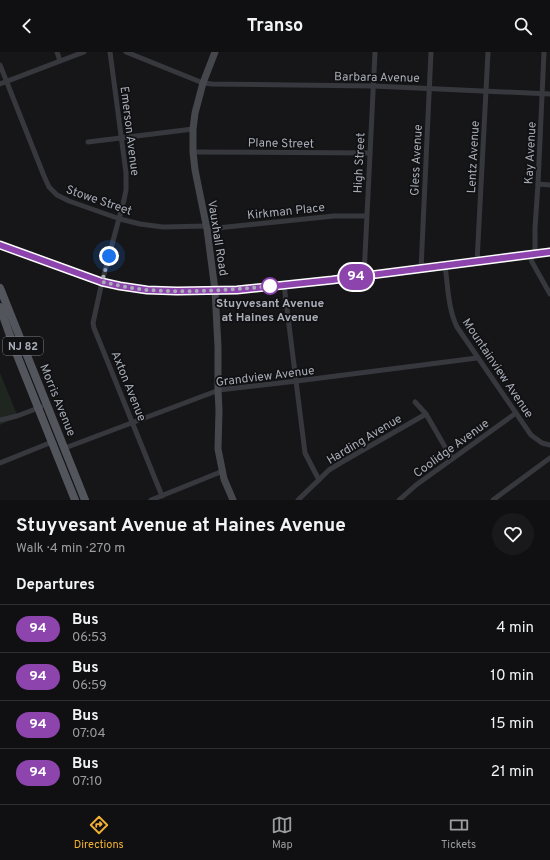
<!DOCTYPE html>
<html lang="en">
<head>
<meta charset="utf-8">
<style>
  :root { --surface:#101012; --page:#19191b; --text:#f1f3f6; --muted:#9c9d9f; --line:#303032; --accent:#f2b134 }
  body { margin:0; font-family:Overpass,sans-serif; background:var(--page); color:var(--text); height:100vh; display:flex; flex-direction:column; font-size:15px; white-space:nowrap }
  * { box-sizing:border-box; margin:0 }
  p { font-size:13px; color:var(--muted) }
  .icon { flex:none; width:22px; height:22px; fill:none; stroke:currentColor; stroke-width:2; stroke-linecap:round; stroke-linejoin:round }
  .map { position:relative; height:448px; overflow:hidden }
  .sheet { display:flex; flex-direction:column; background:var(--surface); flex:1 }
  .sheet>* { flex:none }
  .badge { padding:0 8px; border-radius:13px; font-size:14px; line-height:26px }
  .you { position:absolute; width:20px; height:20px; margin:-10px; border:3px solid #fff; border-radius:50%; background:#1a73e8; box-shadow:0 0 0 6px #1a73e833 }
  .map>.badge { position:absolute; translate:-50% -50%; box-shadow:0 0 0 2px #fff }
  h2 { padding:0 16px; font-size:15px; line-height:36px }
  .round { display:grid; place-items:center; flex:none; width:42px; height:42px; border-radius:21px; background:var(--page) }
  .summary { display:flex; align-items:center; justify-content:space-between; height:68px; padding:0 16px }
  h1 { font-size:19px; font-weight:700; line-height:30px }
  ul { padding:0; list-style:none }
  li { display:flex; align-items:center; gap:12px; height:48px; padding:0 16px; border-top:1px solid var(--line) }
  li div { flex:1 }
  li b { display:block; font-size:15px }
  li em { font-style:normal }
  li .badge { min-width:44px; font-weight:700; text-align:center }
  header { display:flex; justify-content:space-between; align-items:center; height:52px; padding:0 16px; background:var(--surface); font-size:18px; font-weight:700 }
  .menu { display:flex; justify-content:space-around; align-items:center; height:56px; border-top:1px solid var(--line); background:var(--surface); font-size:11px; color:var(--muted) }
  .menu a { display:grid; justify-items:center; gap:2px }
  .menu .selected { color:var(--accent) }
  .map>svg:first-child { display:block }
  .green { fill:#1e261f }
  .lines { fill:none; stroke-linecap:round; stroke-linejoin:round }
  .street { stroke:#37383d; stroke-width:5 }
  .secondary { stroke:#45474d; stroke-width:7 }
  .primary { stroke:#53555c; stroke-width:8 }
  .line-casing { stroke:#fff; stroke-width:9 }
  .line { stroke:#8e44ad; stroke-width:6 }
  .walk { stroke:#a8adb8; stroke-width:4; stroke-dasharray:0 7.2 }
  .stop-dot { fill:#fff; stroke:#8e44ad; stroke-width:2 }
  .labels { text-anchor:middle; stroke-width:3.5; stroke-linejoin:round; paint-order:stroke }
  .shield { fill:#111113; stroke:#7b7e86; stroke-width:1 }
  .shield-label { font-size:11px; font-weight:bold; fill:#a8adb8 }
  .street-label { font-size:12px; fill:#a8adb8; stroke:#111113 }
  .stop-label { font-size:12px; font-weight:bold; fill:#a8adb8; stroke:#111113 }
</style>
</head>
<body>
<header><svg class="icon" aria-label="back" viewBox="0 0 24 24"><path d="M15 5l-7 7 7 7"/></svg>Transo<svg class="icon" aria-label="search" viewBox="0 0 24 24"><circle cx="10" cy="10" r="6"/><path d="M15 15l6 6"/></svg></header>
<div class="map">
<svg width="550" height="448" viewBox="0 0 550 448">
  <rect width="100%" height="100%" fill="#161618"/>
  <path class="green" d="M0,321L18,365L0,373Z"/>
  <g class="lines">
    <g class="street">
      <path d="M57,0L60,9"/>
      <path d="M110,0L126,121V138L124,148L102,230L93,271L94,276L162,444"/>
      <path d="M126,0L203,31L212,32L373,34L550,42"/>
      <path d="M0,13L44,124L49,135L57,143L69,149L120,167L140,172L163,175L207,174"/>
      <path d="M0,32L84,0"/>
      <path d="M88,90L193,77"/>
      <path d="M193,100L370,101"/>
      <path d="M538,132L550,133"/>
      <path d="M207,177L334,164H366"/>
      <path d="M535,202V176L538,132L544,0"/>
      <path d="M530,203L532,210L550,242"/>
      <path d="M477,210L488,0"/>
      <path d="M445,214C448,234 448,257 457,275L531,383L542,391L550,393"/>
      <path d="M421,217L431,0"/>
      <path d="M364,224L375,0"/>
      <path d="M284,233L305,401L319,428"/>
      <path d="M415,350L426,362L452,407"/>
      <path d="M0,368L17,364L41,355"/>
      <path d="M65,396L219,338L297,329L477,306"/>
      <path d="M0,411L52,390"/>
      <path d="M151,448L223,419"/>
      <path d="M298,448L329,418L342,410L426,362"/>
      <path d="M399,448L416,433L516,361"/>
      <path d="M493,448L550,406"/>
    </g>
    <g class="secondary">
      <path d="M215,0L203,31L195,61L193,77V100L195,118L207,177L215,238L218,295V338L219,358L218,397L224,427L233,448"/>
      <path d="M0,193L102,230L120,234L147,238L177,239L237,237L332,228L550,200"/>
    </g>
    <g class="primary">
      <path d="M0,236L85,448"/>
      <path d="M0,255L15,298L75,448"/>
    </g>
  </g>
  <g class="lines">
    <defs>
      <path id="line" d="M0,193L102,230L120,234L147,238L177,239L237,238L332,228L550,200"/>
    </defs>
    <use href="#line" class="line-casing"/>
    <use href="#line" class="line"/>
    <path class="walk" d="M109,204L102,230C117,233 133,237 148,238C190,241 231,238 272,234H270"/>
  </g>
  <circle class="stop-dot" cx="270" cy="234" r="8"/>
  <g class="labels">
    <rect class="shield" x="3" y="285" width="40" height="18" rx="3"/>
    <g class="shield-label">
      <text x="23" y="298">NJ 82</text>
    </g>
    <g class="street-label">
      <text transform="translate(377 25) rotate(1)" y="4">Barbara Avenue</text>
      <text transform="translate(130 79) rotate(83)" y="4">Emerson Avenue</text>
      <text transform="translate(281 91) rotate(1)" y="4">Plane Street</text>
      <text transform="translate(530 101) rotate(-87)" y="4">Kay Avenue</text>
      <text transform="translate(473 105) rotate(-87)" y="4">Lentz Avenue</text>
      <text transform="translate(416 108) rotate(-87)" y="4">Gless Avenue</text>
      <text transform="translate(359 111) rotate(-87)" y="4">High Street</text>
      <text transform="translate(99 148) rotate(19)" y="4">Stowe Street</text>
      <text transform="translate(286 159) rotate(-6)" y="4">Kirkman Place</text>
      <text transform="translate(218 186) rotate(81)" y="4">Vauxhall Road</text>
      <text transform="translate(498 316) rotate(56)" y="4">Mountainview Avenue</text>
      <text transform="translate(265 324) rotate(-7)" y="4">Grandview Avenue</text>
      <text transform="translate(129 334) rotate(68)" y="4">Axton Avenue</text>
      <text transform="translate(58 348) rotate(68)" y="4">Morris Avenue</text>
      <text transform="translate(364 387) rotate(-31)" y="4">Harding Avenue</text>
      <text transform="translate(451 396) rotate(-36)" y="4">Coolidge Avenue</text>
    </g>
    <g class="stop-label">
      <text x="270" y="255">Stuyvesant Avenue<tspan x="270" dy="14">at Haines Avenue</tspan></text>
    </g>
  </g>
</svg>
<div class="you" style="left:109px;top:204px"></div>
<b class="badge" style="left:356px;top:225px;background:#8e44ad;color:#fff">94</b>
</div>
<section class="sheet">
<div class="summary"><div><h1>Stuyvesant Avenue at Haines Avenue</h1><p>Walk · 4 min · 270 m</p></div><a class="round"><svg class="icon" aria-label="heart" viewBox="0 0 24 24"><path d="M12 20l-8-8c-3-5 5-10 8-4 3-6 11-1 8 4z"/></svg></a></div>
<h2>Departures</h2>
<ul>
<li><span class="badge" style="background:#8e44ad;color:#fff">94</span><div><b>Bus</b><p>06:53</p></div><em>4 min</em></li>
<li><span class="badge" style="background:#8e44ad;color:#fff">94</span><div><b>Bus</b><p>06:59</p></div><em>10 min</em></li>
<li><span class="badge" style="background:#8e44ad;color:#fff">94</span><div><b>Bus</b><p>07:04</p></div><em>15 min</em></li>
<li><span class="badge" style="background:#8e44ad;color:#fff">94</span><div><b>Bus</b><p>07:10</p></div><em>21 min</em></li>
</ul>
</section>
<nav class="menu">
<a class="selected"><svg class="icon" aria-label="directions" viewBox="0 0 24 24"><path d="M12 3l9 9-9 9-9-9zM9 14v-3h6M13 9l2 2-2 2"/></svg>Directions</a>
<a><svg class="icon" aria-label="map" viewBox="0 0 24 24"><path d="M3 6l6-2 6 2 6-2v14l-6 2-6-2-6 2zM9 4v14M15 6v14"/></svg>Map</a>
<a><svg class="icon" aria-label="tickets" viewBox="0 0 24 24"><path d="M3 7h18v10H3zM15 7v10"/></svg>Tickets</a>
</nav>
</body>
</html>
